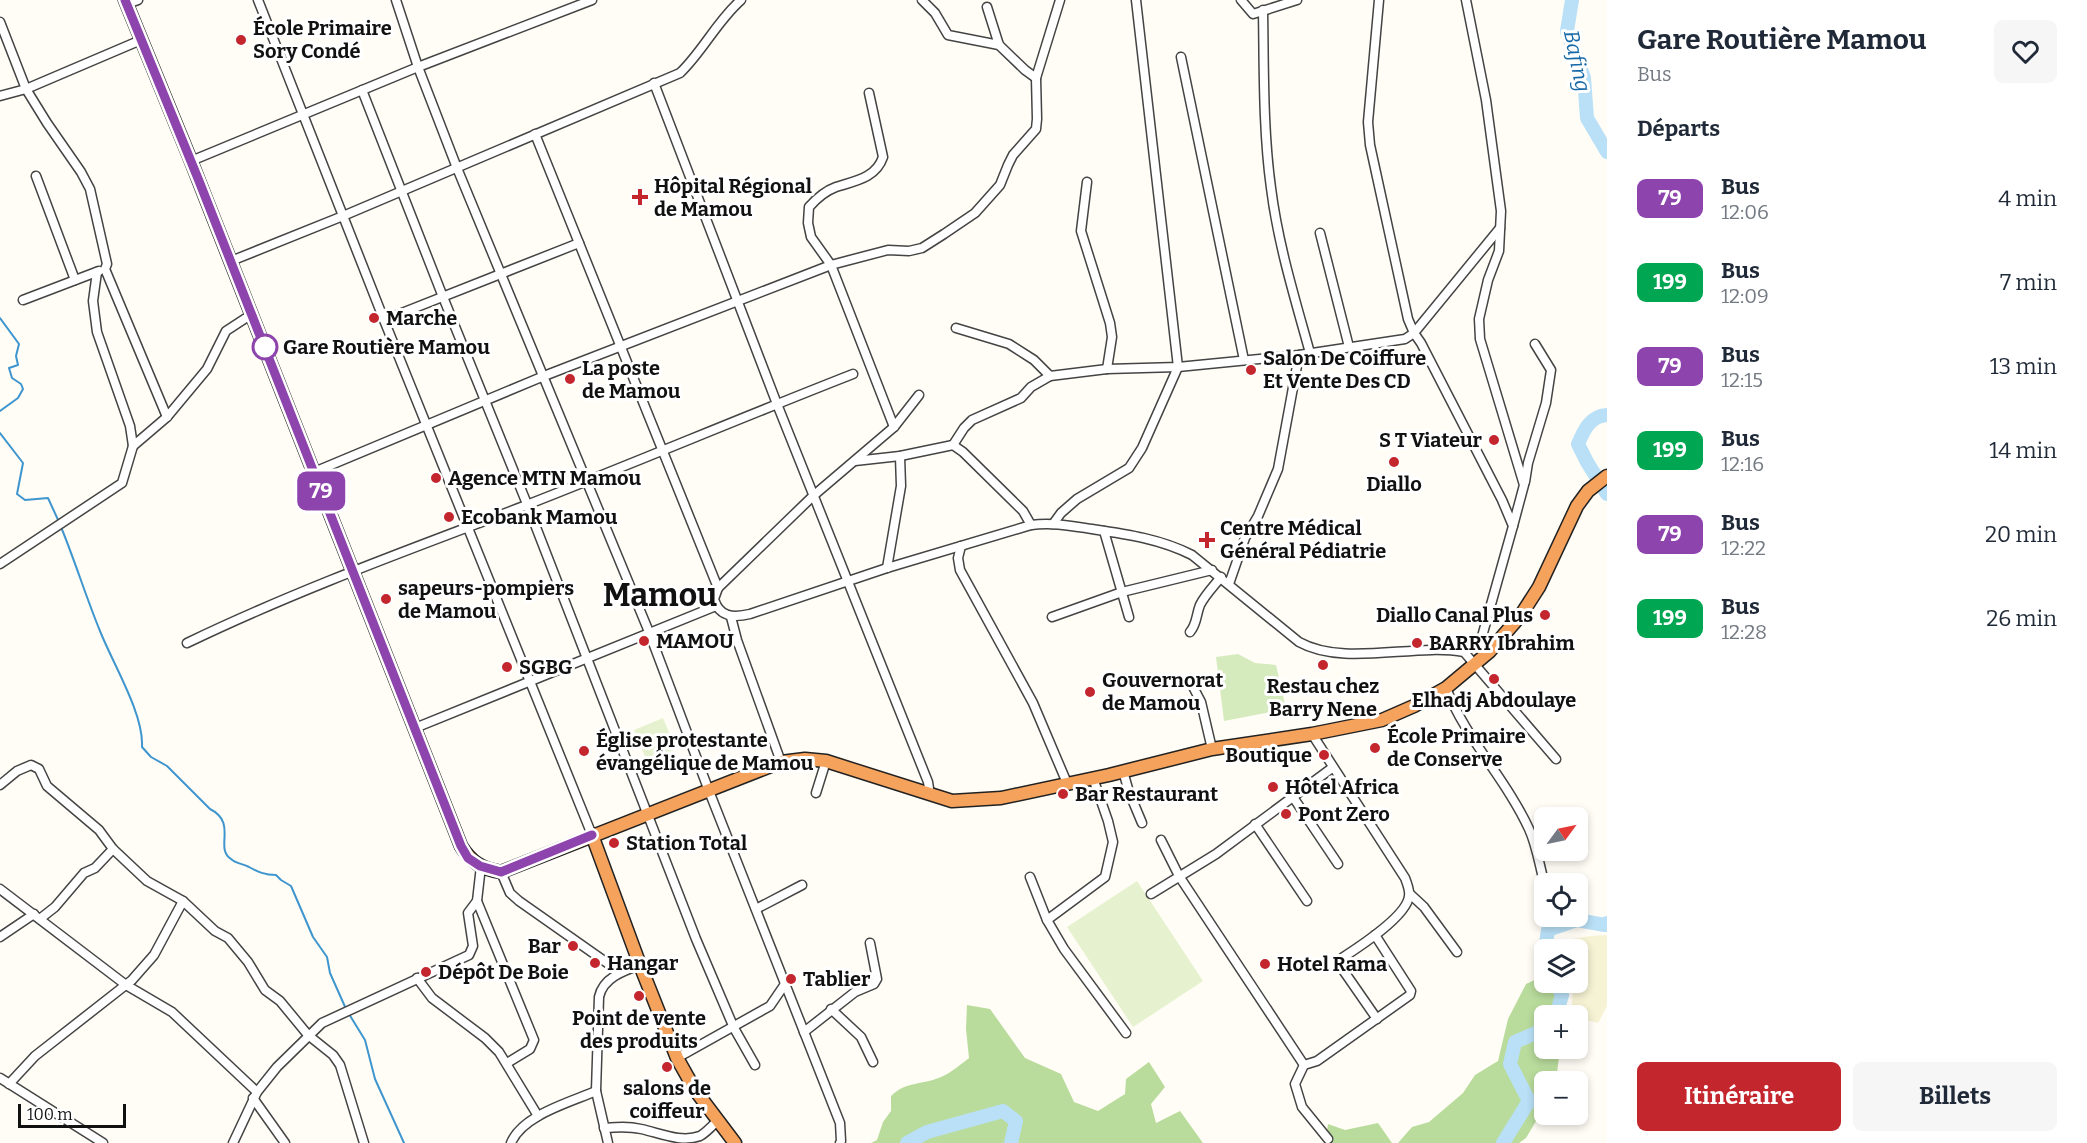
<!DOCTYPE html>
<html lang="fr">
<head>
<meta charset="utf-8">
<style>
  :root { --surface:#fff; --page:#f6f6f7; --text:#1f2937; --muted:#747a83; --accent:#c4262e }
  body { margin:0; font-family:Bitter,serif; background:var(--page); color:var(--text); height:100vh; display:flex; flex-direction:column; font-size:22px; white-space:nowrap }
  * { box-sizing:border-box; margin:0 }
  p { font-size:20px; color:var(--muted) }
  .icon { flex:none; width:33px; height:33px; fill:none; stroke:currentColor; stroke-width:2; stroke-linecap:round; stroke-linejoin:round }
  .map { position:relative; flex:1; overflow:hidden }
  .details { display:flex; flex-direction:column; background:var(--surface); width:480px }
  .details>* { flex:none }
  .badge { padding:0 12px; border-radius:9px; font-size:21px; line-height:39px }
  .needle { width:39px; rotate:57deg }
  .buttons { position:absolute; left:1534px; top:807px; display:grid; gap:12px }
  .buttons a { display:grid; place-items:center; width:54px; height:54px; border-radius:9px; background:var(--surface); box-shadow:0 3px 9px #0003; font-size:30px }
  .scale { position:absolute; left:18px; bottom:15px; width:108px; box-sizing:border-box; padding-left:6px; border:3px solid #111; border-top:0; font-size:16px; line-height:21px; white-space:nowrap; color:#111; -webkit-text-stroke:4px #fff; paint-order:stroke }
  .map>.badge { position:absolute; translate:-50% -50%; box-shadow:0 0 0 3px #fff }
  h2 { padding:0 30px; font-size:22px; line-height:54px }
  .round { display:grid; place-items:center; flex:none; width:63px; height:63px; border-radius:9px; background:var(--page) }
  .summary { display:flex; align-items:center; justify-content:space-between; height:102px; padding:0 30px }
  h1 { font-size:28px; font-weight:700; line-height:45px }
  .action { display:flex; gap:12px; margin-top:auto; padding:12px 30px }
  .action a { flex:1; height:69px; border-radius:9px; background:var(--accent); color:#fff; font-size:24px; font-weight:700; line-height:69px; text-align:center }
  .action a+a { background:var(--page); color:var(--text) }
  ul { padding:0; list-style:none }
  li { display:flex; align-items:center; gap:18px; height:84px; padding:0 30px }
  li div { flex:1 }
  li b { display:block; font-size:22px }
  li em { font-style:normal }
  li .badge { min-width:66px; font-weight:700; text-align:center }
  main { display:flex; flex:1; min-height:0 }
  .map>svg:first-child { display:block }
  .farmland { fill:#f6f3d4 }
  .green { fill:#d5ebbd }
  .forest { fill:#b9dc9c }
  .pitch { fill:#e6f2cf }
  .lines { fill:none; stroke-linecap:round; stroke-linejoin:round }
  .stream { stroke:#3f96cf; stroke-width:2 }
  .river { stroke:#b9e0f7; stroke-width:14 }
  .minor-casing { stroke:#444; stroke-width:11 }
  .highway-casing { stroke:#222; stroke-width:15 }
  .minor { stroke:#fff; stroke-width:8 }
  .highway { stroke:#f5a25d; stroke-width:12 }
  .line-casing { stroke:#fff; stroke-width:14 }
  .line { stroke:#8e44ad; stroke-width:9 }
  .poi-dot { fill:#c4262e; stroke:#fff; stroke-width:2 }
  .stop-dot { fill:#fff; stroke:#8e44ad; stroke-width:3 }
  .labels { text-anchor:middle; stroke-width:6; stroke-linejoin:round; paint-order:stroke }
  .poi-label { font-size:20px; font-weight:bold; fill:#111; stroke:#fff; text-anchor:start }
  .stop-label { font-size:20px; font-weight:bold; fill:#111; stroke:#fff; text-anchor:start }
  .water-label { font-size:21px; font-style:italic; fill:#1768a6; stroke:#fff }
  .town-label { font-size:32px; font-weight:bold; fill:#111; stroke:#fff }
</style>
</head>
<body>
<main>
<div class="map">
<svg width="1607" height="1143" viewBox="0 0 1607 1143">
  <rect width="100%" height="100%" fill="#fffdf5"/>
  <path class="farmland" d="M1607,935V1006L1598,1023L1578,1018V1016L1571,1015L1573,991L1570,983L1578,982V950L1556,949L1560,941L1590,936Z"/>
  <path class="green" d="M1238,654L1255,663L1276,665L1286,709L1224,721L1216,657Z"/>
  <g class="forest">
    <path d="M1541,977L1545,979V982L1553,983L1561,986L1567,1015L1545,1016V1048L1560,1049L1556,1081L1545,1082V1106L1526,1138L1519,1143H1398L1412,1127L1429,1122L1463,1093L1475,1075L1498,1061L1508,1019L1526,984Z"/>
    <path d="M967,1005L990,1009L1025,1058L1061,1074L1074,1102L1098,1111L1125,1094L1126,1079L1149,1062L1165,1087L1151,1104L1156,1123L1180,1111L1203,1143H871L877,1140L883,1122L891,1111V1096C906,1081 923,1085 941,1077C951,1073 961,1064 969,1058L966,1029Z"/>
    <path d="M1378,1123L1392,1143H1325L1328,1124L1345,1130Z"/>
  </g>
  <g class="pitch">
    <path d="M663,718L676,749L647,761L634,730Z"/>
    <path d="M1137,881L1203,981L1133,1027L1067,927Z"/>
  </g>
  <g class="lines">
    <g class="stream">
      <path d="M0,318L19,344L16,356L18,365L9,368L12,378L21,384L23,389L18,398L0,411"/>
      <path d="M0,433L23,463L17,494L25,500L48,498L59,522"/>
      <path d="M61,527C75,561 86,597 100,631C113,664 144,714 142,747L151,757L167,766L210,809C238,823 214,848 231,859C235,863 243,864 249,867C258,872 265,875 276,875L281,880L291,886L313,937L327,957L330,973L346,1009"/>
      <path d="M349,1014L365,1040L375,1079L404,1143"/>
    </g>
    <g class="river">
      <path d="M1572,0L1567,31L1584,78L1587,118L1607,152"/>
      <path d="M1607,415C1590,416 1584,430 1578,444L1587,462L1607,494"/>
      <path d="M1545,950L1548,930L1577,920L1605,925L1607,923"/>
      <path d="M1556,982L1562,995L1556,1016"/>
      <path d="M907,1143L927,1132L1003,1111L1016,1121L1011,1143"/>
      <path d="M1503,1143L1529,1101L1510,1064L1515,1042L1545,1029"/>
    </g>
    <defs>
      <g id="minor">
        <path d="M258,0L384,320L592,835"/>
        <path d="M396,0L418,67L457,168L649,632L709,791L840,1123L841,1141L840,1143"/>
        <path d="M922,0L935,13L948,35L999,45"/>
        <path d="M1241,0L1253,14L1297,0"/>
        <path d="M1379,0L1368,122L1370,145L1408,319L1414,333L1421,343L1502,500L1513,526L1481,640L1489,652"/>
        <path d="M1466,0L1486,100L1501,211L1499,251L1488,280L1479,319L1480,339L1524,485L1513,526"/>
        <path d="M127,4L138,0"/>
        <path d="M987,7L999,45L1025,70L1036,78"/>
        <path d="M1263,10C1264,69 1263,130 1271,188C1278,244 1295,299 1310,353"/>
        <path d="M0,22L26,89L47,123L81,172L90,189L107,264L105,269L167,417"/>
        <path d="M1181,57L1244,360"/>
        <path d="M654,83L777,404L928,782L930,795"/>
        <path d="M362,90L443,297L527,504L696,939L734,1028L755,1065"/>
        <path d="M869,93L883,157C876,178 855,181 836,187C825,191 817,198 809,207L808,223L811,237L831,265L894,427"/>
        <path d="M0,96L26,89L141,40"/>
        <path d="M535,134L718,588"/>
        <path d="M191,161L418,67L592,0"/>
        <path d="M36,176L75,280"/>
        <path d="M1087,182L1081,231L1110,323L1112,337L1107,369"/>
        <path d="M1320,233L1349,347"/>
        <path d="M231,261L343,216L680,73C703,51 717,21 741,0"/>
        <path d="M23,300L99,271"/>
        <path d="M384,320L579,243"/>
        <path d="M956,328L1009,344L1034,360L1050,376L1107,369L1178,367L1299,355L1405,339L1414,333L1500,228"/>
        <path d="M919,395L894,427L813,496L718,588L714,599C719,617 733,618 750,614L887,568L1031,525C1052,522 1072,526 1092,529C1126,534 1161,539 1192,555L1299,642C1344,667 1414,643 1464,652L1556,759"/>
        <path d="M953,445L964,428L972,420L1021,398L1031,387L1050,376"/>
        <path d="M133,446L167,417L207,369L226,331L252,314"/>
        <path d="M855,461L900,456L953,445L963,452L1023,511L1031,525"/>
        <path d="M314,472L544,376L831,265L888,250L909,251L922,248L944,234L975,213L1000,185L1008,165L1013,155L1036,129L1037,119L1036,78L1060,0"/>
        <path d="M1525,482L1528,463L1546,403L1551,370L1535,344"/>
        <path d="M1053,524L1061,513L1077,499L1129,468L1142,448L1178,367L1136,0"/>
        <path d="M1104,531L1129,617"/>
        <path d="M961,546L958,558L960,570L1033,703L1067,783"/>
        <path d="M0,564L122,483L133,446L130,426L97,332L93,301L97,272"/>
        <path d="M887,568L901,486L900,456"/>
        <path d="M1229,584L1245,538L1258,516L1278,469L1299,355"/>
        <path d="M731,617L737,640L781,762"/>
        <path d="M1052,617L1122,592L1212,570"/>
        <path d="M1190,632C1197,624 1196,615 1200,605C1205,595 1214,586 1221,577"/>
        <path d="M187,643C297,590 411,549 524,506C634,463 743,417 853,374"/>
        <path d="M1190,681L1201,702L1212,749"/>
        <path d="M1446,688C1466,739 1506,779 1529,829C1536,844 1539,862 1543,878"/>
        <path d="M415,728L716,606"/>
        <path d="M1312,734L1405,878C1407,883 1410,891 1409,896C1407,916 1359,947 1342,958L1341,963L1343,970L1377,1019"/>
        <path d="M1123,771L1129,792L1142,823"/>
        <path d="M0,785L17,771L31,765L39,769L47,786L99,830L113,849L147,881L183,901L215,931L228,938L248,962L265,990L280,1001L308,1035L333,1055L340,1065L364,1143"/>
        <path d="M816,793L826,761"/>
        <path d="M1293,797L1338,864"/>
        <path d="M1255,824L1307,901"/>
        <path d="M1161,840L1179,876L1304,1065"/>
        <path d="M501,872L510,893L519,901L620,972"/>
        <path d="M1030,877L1047,920L1064,949L1126,1033"/>
        <path d="M0,889L126,985L172,1012L257,1092"/>
        <path d="M1151,894L1216,854L1332,768"/>
        <path d="M1410,894L1424,907L1457,952"/>
        <path d="M477,901L534,1040L530,1049L507,1063"/>
        <path d="M756,909L802,885"/>
        <path d="M41,918L55,907L84,873L95,868L113,849"/>
        <path d="M1047,920L1105,877L1113,842L1108,821L1093,778"/>
        <path d="M0,937L34,914"/>
        <path d="M417,978L432,998L485,1038L499,1052L538,1116"/>
        <path d="M831,1009L861,1037L873,1062"/>
        <path d="M804,1032L855,992L874,984L877,979L870,943"/>
        <path d="M677,1058L770,1006L785,984"/>
        <path d="M0,1078L103,1143"/>
        <path d="M9,1084L35,1056L132,980L154,955L183,901"/>
        <path d="M253,1098L285,1143"/>
        <path d="M604,1128C617,1127 628,1126 641,1129C660,1133 681,1143 700,1136C707,1132 713,1125 718,1120"/>
        <path d="M1328,1139L1302,1107L1295,1084L1304,1065L1317,1061L1410,995L1411,991L1375,935"/>
        <path d="M233,1143L257,1092L277,1067L322,1023L469,955L473,946L468,913L477,901L481,866"/>
        <path d="M511,1143C522,1115 571,1102 596,1091"/>
        <path d="M608,1143L596,1091L599,997C603,978 623,971 640,965"/>
      </g>
      <g id="highway">
        <path d="M125,0L191,161L461,846C471,862 482,869 501,872L781,762L805,759L826,761L952,801L1001,798L1109,775L1212,749L1312,734L1382,720L1414,706L1446,688L1489,652L1521,615L1539,587L1577,506L1588,491L1607,476"/>
        <path d="M592,835L640,965L677,1058L695,1090L735,1143"/>
      </g>
    </defs>
    <use href="#minor" class="minor-casing"/>
    <use href="#highway" class="highway-casing"/>
    <use href="#minor" class="minor"/>
    <use href="#highway" class="highway"/>
  </g>
  <g class="lines">
    <defs>
      <path id="line" d="M125,0L199,181L461,846L468,858L480,866L501,872L592,835"/>
    </defs>
    <use href="#line" class="line-casing"/>
    <use href="#line" class="line"/>
  </g>
  <g class="poi-dot">
    <circle cx="241" cy="40" r="6"/>
    <path d="M637 188h6v6h6v6h-6v6h-6v-6h-6v-6h6z"/>
    <circle cx="374" cy="318" r="6"/>
    <circle cx="1251" cy="370" r="6"/>
    <circle cx="570" cy="379" r="6"/>
    <circle cx="1494" cy="440" r="6"/>
    <circle cx="1394" cy="462" r="6"/>
    <circle cx="436" cy="478" r="6"/>
    <circle cx="449" cy="517" r="6"/>
    <path d="M1204 531h6v6h6v6h-6v6h-6v-6h-6v-6h6z"/>
    <circle cx="386" cy="599" r="6"/>
    <circle cx="1545" cy="615" r="6"/>
    <circle cx="644" cy="641" r="6"/>
    <circle cx="1417" cy="643" r="6"/>
    <circle cx="1323" cy="665" r="6"/>
    <circle cx="507" cy="667" r="6"/>
    <circle cx="1494" cy="679" r="6"/>
    <circle cx="1090" cy="692" r="6"/>
    <circle cx="1375" cy="748" r="6"/>
    <circle cx="584" cy="751" r="6"/>
    <circle cx="1324" cy="755" r="6"/>
    <circle cx="1273" cy="787" r="6"/>
    <circle cx="1063" cy="794" r="6"/>
    <circle cx="1286" cy="814" r="6"/>
    <circle cx="614" cy="843" r="6"/>
    <circle cx="573" cy="946" r="6"/>
    <circle cx="595" cy="963" r="6"/>
    <circle cx="1265" cy="964" r="6"/>
    <circle cx="426" cy="972" r="6"/>
    <circle cx="791" cy="979" r="6"/>
    <circle cx="639" cy="996" r="6"/>
    <circle cx="667" cy="1067" r="6"/>
  </g>
  <circle class="stop-dot" cx="265" cy="347" r="12"/>
  <g class="labels">
    <g class="poi-label">
      <text x="253" y="35">École Primaire<tspan x="253" dy="23">Sory Condé</tspan></text>
      <text x="654" y="193">Hôpital Régional<tspan x="654" dy="23">de Mamou</tspan></text>
      <text x="386" y="325">Marche</text>
      <text x="1263" y="365">Salon De Coiffure<tspan x="1263" dy="23">Et Vente Des CD</tspan></text>
      <text x="582" y="375">La poste<tspan x="582" dy="23">de Mamou</tspan></text>
      <text x="1482" y="447" text-anchor="end">S T Viateur</text>
      <text x="448" y="485">Agence MTN Mamou</text>
      <text x="1394" y="491" text-anchor="middle">Diallo</text>
      <text x="461" y="524">Ecobank Mamou</text>
      <text x="1220" y="535">Centre Médical<tspan x="1220" dy="23">Général Pédiatrie</tspan></text>
      <text x="398" y="595">sapeurs-pompiers<tspan x="398" dy="23">de Mamou</tspan></text>
      <text x="1533" y="622" text-anchor="end">Diallo Canal Plus</text>
      <text x="656" y="648">MAMOU</text>
      <text x="1429" y="650">BARRY Ibrahim</text>
      <text x="519" y="674">SGBG</text>
      <text x="1102" y="687">Gouvernorat<tspan x="1102" dy="23">de Mamou</tspan></text>
      <text x="1323" y="693" text-anchor="middle">Restau chez<tspan x="1323" dy="23">Barry Nene</tspan></text>
      <text x="1494" y="707" text-anchor="middle">Elhadj Abdoulaye</text>
      <text x="1387" y="743">École Primaire<tspan x="1387" dy="23">de Conserve</tspan></text>
      <text x="596" y="747">Église protestante<tspan x="596" dy="23">évangélique de Mamou</tspan></text>
      <text x="1312" y="762" text-anchor="end">Boutique</text>
      <text x="1285" y="794">Hôtel Africa</text>
      <text x="1075" y="801">Bar Restaurant</text>
      <text x="1298" y="821">Pont Zero</text>
      <text x="626" y="850">Station Total</text>
      <text x="561" y="953" text-anchor="end">Bar</text>
      <text x="607" y="970">Hangar</text>
      <text x="1277" y="971">Hotel Rama</text>
      <text x="438" y="979">Dépôt De Boie</text>
      <text x="803" y="986">Tablier</text>
      <text x="639" y="1025" text-anchor="middle">Point de vente<tspan x="639" dy="23">des produits</tspan></text>
      <text x="667" y="1095" text-anchor="middle">salons de<tspan x="667" dy="23">coiffeur</tspan></text>
    </g>
    <g class="stop-label">
      <text x="283" y="354">Gare Routière Mamou</text>
    </g>
    <g class="water-label">
      <text transform="translate(1577 61) rotate(78)" y="7">Bafing</text>
    </g>
    <g class="town-label">
      <text x="660" y="606">Mamou</text>
    </g>
  </g>
</svg>
<div class="buttons">
<a><svg class="needle" viewBox="-14 -14 28 28"><path d="M0-13l5 13h-10z" fill="#e53935"/><path d="M0 13l5-13h-10z" fill="#747a83"/></svg></a>
<a><svg class="icon" aria-label="locate" viewBox="0 0 24 24"><circle cx="12" cy="12" r="6"/><path d="M12 2v4M12 18v4M2 12h4M18 12h4"/></svg></a>
<a><svg class="icon" aria-label="layers" viewBox="0 0 24 24"><path d="M12 4l9 5-9 5-9-5zM3 14l9 5 9-5"/></svg></a>
<a>+</a>
<a>−</a>
</div>
<div class="scale">100 m</div>
<b class="badge" style="left:321px;top:491px;background:#8e44ad;color:#fff">79</b>
</div>
<section class="details">
<div class="summary"><div><h1>Gare Routière Mamou</h1><p>Bus</p></div><a class="round"><svg class="icon" aria-label="heart" viewBox="0 0 24 24"><path d="M12 20l-8-8c-3-5 5-10 8-4 3-6 11-1 8 4z"/></svg></a></div>
<h2>Départs</h2>
<ul>
<li><span class="badge" style="background:#8e44ad;color:#fff">79</span><div><b>Bus</b><p>12:06</p></div><em>4 min</em></li>
<li><span class="badge" style="background:#00a651;color:#fff">199</span><div><b>Bus</b><p>12:09</p></div><em>7 min</em></li>
<li><span class="badge" style="background:#8e44ad;color:#fff">79</span><div><b>Bus</b><p>12:15</p></div><em>13 min</em></li>
<li><span class="badge" style="background:#00a651;color:#fff">199</span><div><b>Bus</b><p>12:16</p></div><em>14 min</em></li>
<li><span class="badge" style="background:#8e44ad;color:#fff">79</span><div><b>Bus</b><p>12:22</p></div><em>20 min</em></li>
<li><span class="badge" style="background:#00a651;color:#fff">199</span><div><b>Bus</b><p>12:28</p></div><em>26 min</em></li>
</ul>
<div class="action"><a>Itinéraire</a><a>Billets</a></div>
</section>
</main>
</body>
</html>
